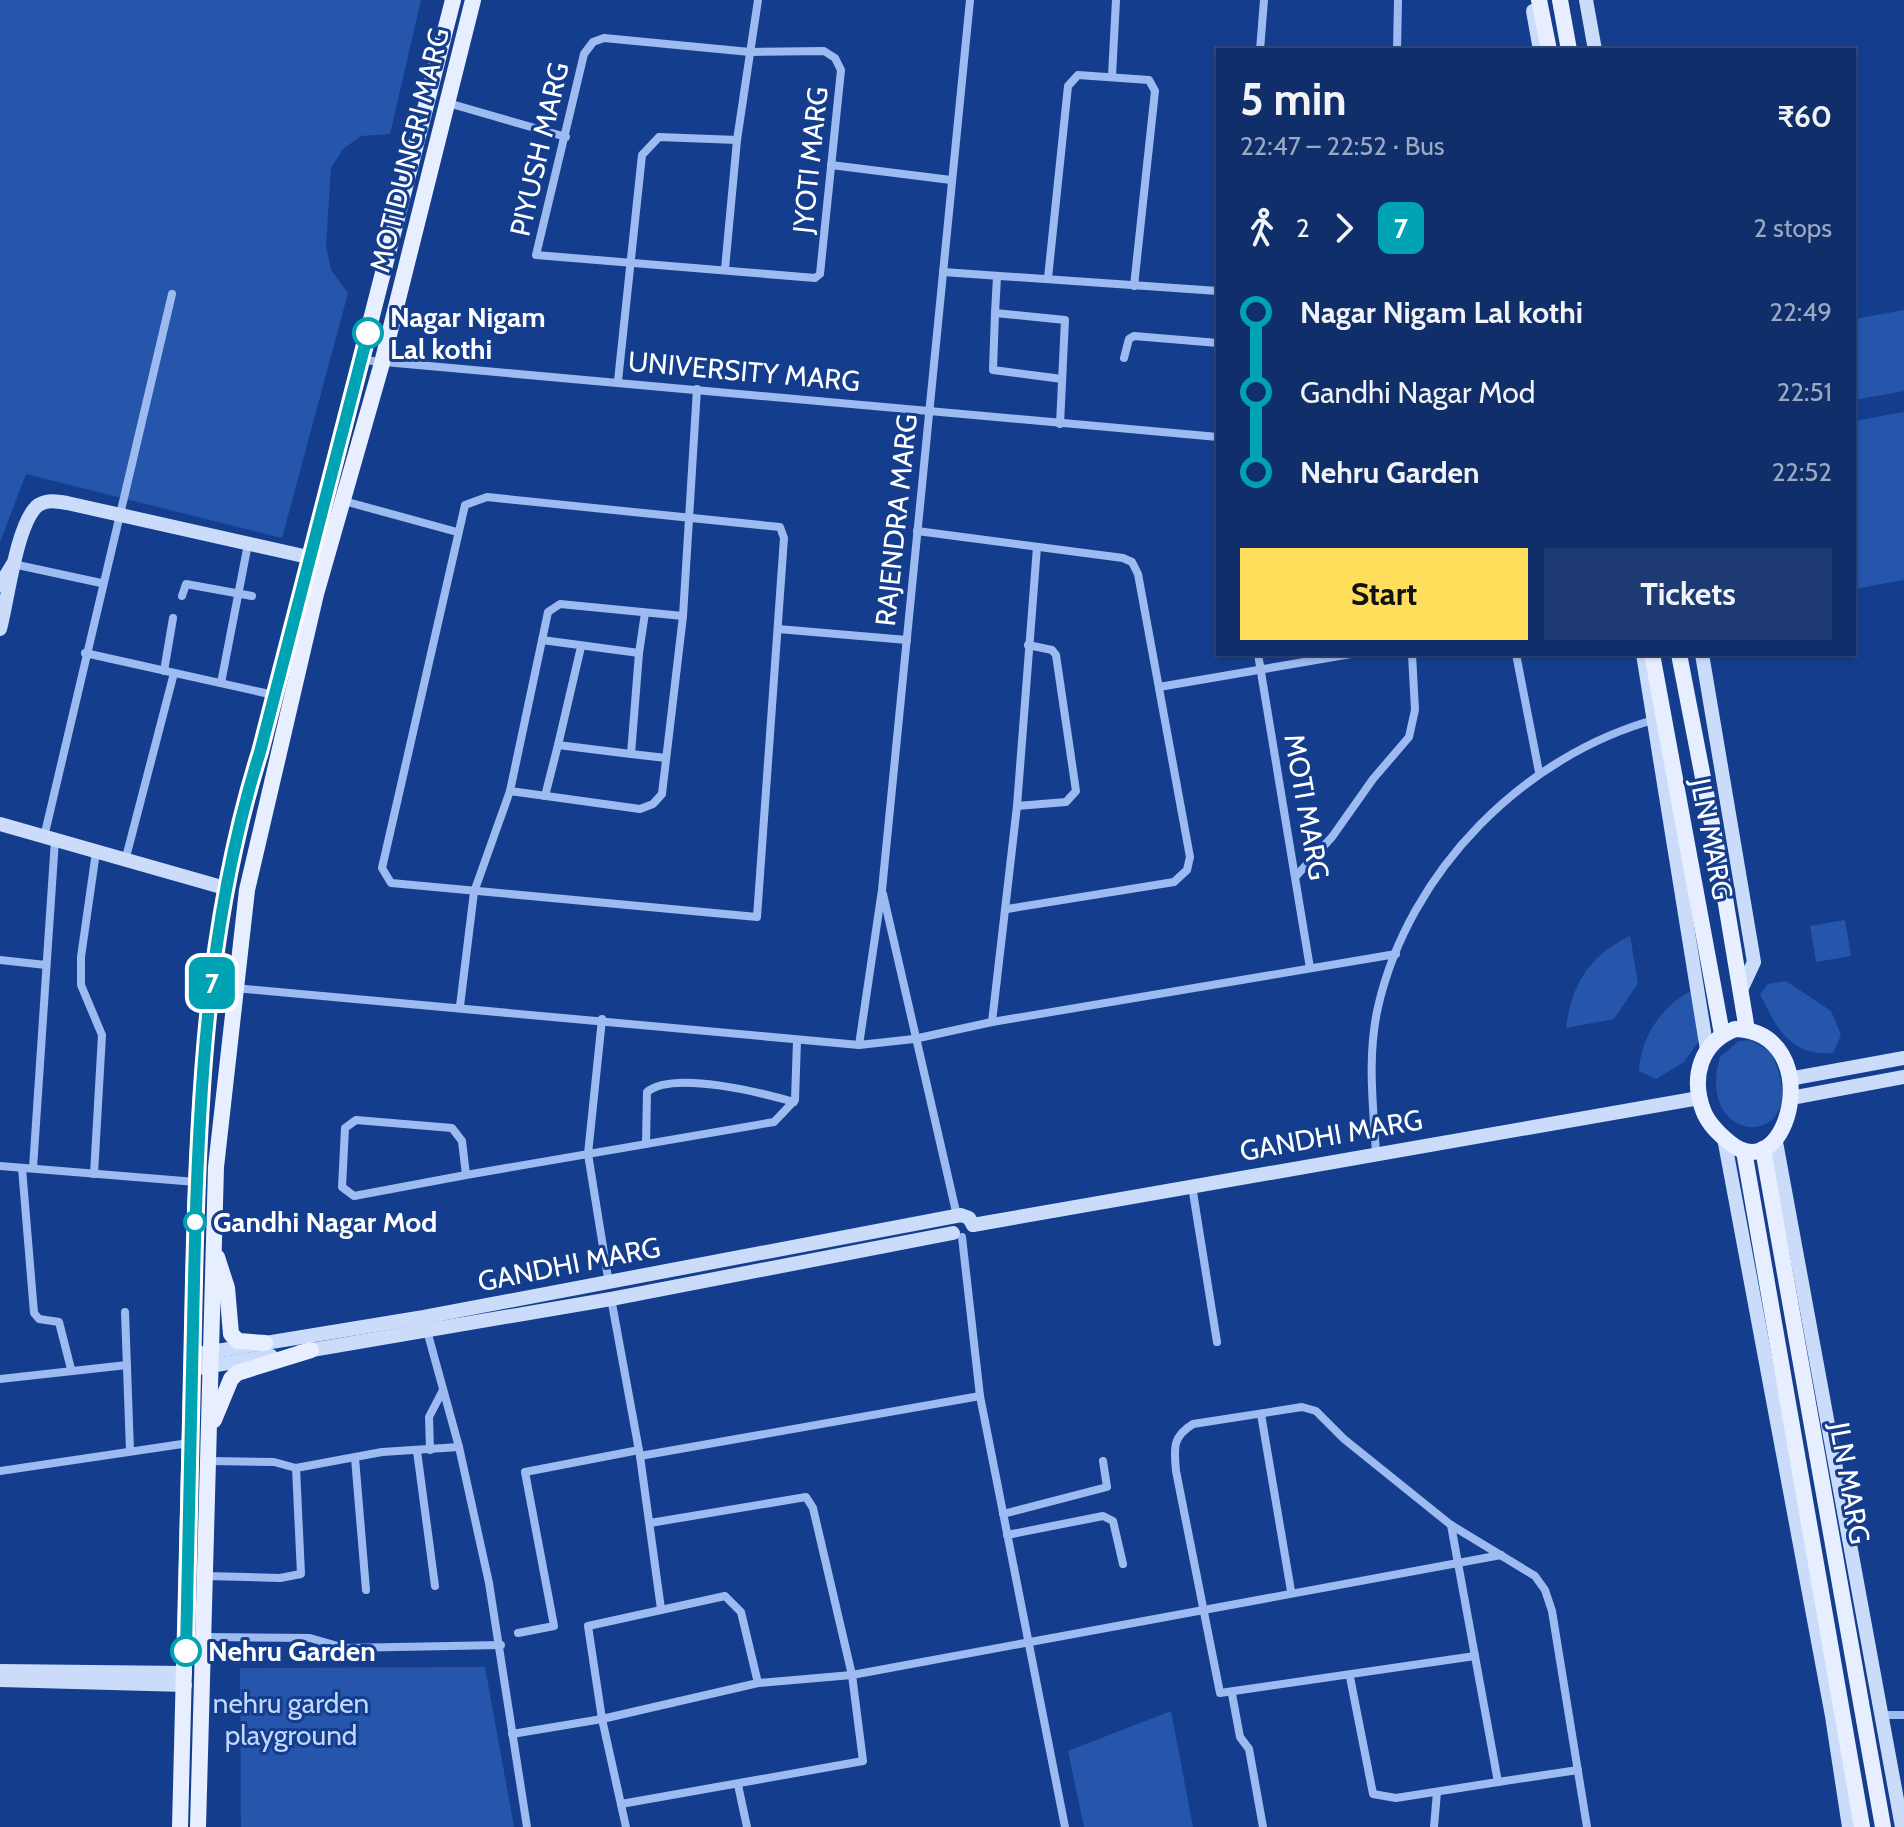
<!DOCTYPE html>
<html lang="en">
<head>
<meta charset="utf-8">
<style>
  :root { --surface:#0f2e6a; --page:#1d3a72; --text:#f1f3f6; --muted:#9ba8c1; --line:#2f4a7e; --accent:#ffde5c }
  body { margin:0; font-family:Cabin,sans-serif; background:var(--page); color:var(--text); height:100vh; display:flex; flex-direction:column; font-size:30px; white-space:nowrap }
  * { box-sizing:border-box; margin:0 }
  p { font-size:26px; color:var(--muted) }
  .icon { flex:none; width:44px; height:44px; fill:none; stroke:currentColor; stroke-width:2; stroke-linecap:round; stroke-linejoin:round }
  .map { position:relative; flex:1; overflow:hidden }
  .panel { position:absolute; left:1216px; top:48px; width:640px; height:608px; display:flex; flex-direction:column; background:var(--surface); border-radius:0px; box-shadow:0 2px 6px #0004,0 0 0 2px var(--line) }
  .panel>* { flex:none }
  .badge { padding:0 16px; border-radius:12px; font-size:28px; line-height:52px }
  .map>.badge { position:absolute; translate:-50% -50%; box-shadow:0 0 0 4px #fff }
  .legs { display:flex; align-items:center; gap:12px; height:88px; padding:0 24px; font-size:26px }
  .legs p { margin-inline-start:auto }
  .head { display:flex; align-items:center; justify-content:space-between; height:136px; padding:0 24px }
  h1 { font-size:44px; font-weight:800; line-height:60px }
  .primary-button { display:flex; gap:16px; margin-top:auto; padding:16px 24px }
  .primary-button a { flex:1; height:92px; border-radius:0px; background:var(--accent); color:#111; font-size:32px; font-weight:800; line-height:92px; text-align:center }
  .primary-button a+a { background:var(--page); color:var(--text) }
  ul { padding:0 24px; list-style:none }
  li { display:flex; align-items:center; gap:28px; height:80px; font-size:30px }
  li i { display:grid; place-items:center; width:12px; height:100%; margin:0 10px; background:currentColor }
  li i::after { content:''; width:20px; height:20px; margin:-10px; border:6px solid; border-radius:50%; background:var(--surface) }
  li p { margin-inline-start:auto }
  li:first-child i { background:linear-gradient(#0000 50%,currentColor 0) }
  li:last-child i { background:linear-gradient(currentColor 50%,#0000 0) }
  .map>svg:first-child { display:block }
  .green { fill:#2556ac }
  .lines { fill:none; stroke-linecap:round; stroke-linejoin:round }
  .street { stroke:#9dbbf0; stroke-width:8 }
  .secondary { stroke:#cbdcfb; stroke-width:14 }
  .primary { stroke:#e6eeff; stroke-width:16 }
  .line-1-casing { stroke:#fff; stroke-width:18 }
  .line-1 { stroke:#00a3b4; stroke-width:12 }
  .stop-1-dot { fill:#fff; stroke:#00a3b4; stroke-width:4 }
  .labels { text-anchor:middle; stroke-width:6; stroke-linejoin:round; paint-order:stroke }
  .street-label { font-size:28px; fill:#fff; stroke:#143e8d }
  .stop-label { font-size:28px; font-weight:bold; fill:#fff; stroke:#143e8d; text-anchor:start }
  .park-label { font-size:28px; fill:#c4d8fc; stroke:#143e8d }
</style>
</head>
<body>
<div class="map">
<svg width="1904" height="1827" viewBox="0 0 1904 1827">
  <rect width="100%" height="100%" fill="#143e8d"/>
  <g class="green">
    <path d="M0,0H421L390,134L361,136L343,149L331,168L326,245L331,270L348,293L282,538L26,474L0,542Z"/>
    <path d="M1904,310V391L1854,400V319Z"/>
    <path d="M1904,412V580L1854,589V421Z"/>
    <path d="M1845,920L1851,956L1816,962L1810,926Z"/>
    <path d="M1630,936L1638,983L1614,1019L1566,1028C1572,983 1589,956 1630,936Z"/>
    <path d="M1786,981L1831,1011L1841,1035L1833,1053C1790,1056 1777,1029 1760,994L1768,984Z"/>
    <path d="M1694,990L1701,1038L1684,1062L1656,1079L1639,1071C1640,1038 1663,1003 1694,990Z"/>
    <path d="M1750,1040L1770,1051C1821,1151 1692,1152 1720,1057L1739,1041Z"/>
    <path d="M485,1667L514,1827H241L240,1668Z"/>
    <path d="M1171,1711L1193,1827H1084L1068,1751Z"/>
  </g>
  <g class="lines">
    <g class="street">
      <path d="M604,38L750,52L824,51L835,58L841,70L820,274L815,278L536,255L584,54L593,42Z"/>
      <path d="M1260,50L1264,0"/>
      <path d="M1397,50L1398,0"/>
      <path d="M1112,76L1116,0"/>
      <path d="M448,103L566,137"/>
      <path d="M831,165L951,180"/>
      <path d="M725,269L737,140L758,0"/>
      <path d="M943,272L1218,291"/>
      <path d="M1048,278L1068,86L1078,75L1149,80L1155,91L1134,286"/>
      <path d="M995,313L997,277"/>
      <path d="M1124,358L1129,339L1134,336L1218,343"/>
      <path d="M362,360L1218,437"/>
      <path d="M618,381L642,155L659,137L737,140"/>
      <path d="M1060,424L1065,320L995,313L993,370L1062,379"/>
      <path d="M487,497L780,527L784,538L757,917L391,883L382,868L465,505Z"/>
      <path d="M344,501L457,532"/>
      <path d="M917,531L1123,558L1132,562L1138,574L1190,857L1187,870L1174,882L1007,909"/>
      <path d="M13,564L101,583"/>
      <path d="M182,596L186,584L252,596"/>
      <path d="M778,629L907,640"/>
      <path d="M542,640L639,653L631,754L666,758"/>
      <path d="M85,653L274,695"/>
      <path d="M639,653L645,613"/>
      <path d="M1258,654L1310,968"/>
      <path d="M1516,654L1539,772"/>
      <path d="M164,671L173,618"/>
      <path d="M221,683L248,544"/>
      <path d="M1159,687L1351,654"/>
      <path d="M558,745L581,647"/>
      <path d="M510,791L640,809L653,804L662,794L683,616L697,389"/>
      <path d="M545,796L558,745L631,754"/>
      <path d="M1017,806L1066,802L1076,791L1056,655L1052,650L1028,645"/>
      <path d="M44,837L172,294"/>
      <path d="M125,861L174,673"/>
      <path d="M1297,875L1332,837L1373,779L1409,737L1415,710L1412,654"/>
      <path d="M883,894L957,1216"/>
      <path d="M0,960L46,965"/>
      <path d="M235,988L859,1045L914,1039L992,1022L1396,954"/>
      <path d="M460,1006L474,892L510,791L548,612L560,604L683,616"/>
      <path d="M602,1019L588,1154L609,1284"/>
      <path d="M992,1022L1017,806L1037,547"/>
      <path d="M859,1045L882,890L970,0"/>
      <path d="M646,1144L647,1092C673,1070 763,1093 794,1102"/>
      <path d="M1376,1153C1373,1104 1367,1056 1378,1007C1409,871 1524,755 1657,719"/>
      <path d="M0,1166L196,1182"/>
      <path d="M22,1168L34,1313L39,1319L59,1322L71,1369"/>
      <path d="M33,1168L55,840"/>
      <path d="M94,1174L102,1035L81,985V957L96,852"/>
      <path d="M466,1175L354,1196L342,1187L345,1128L356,1120L452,1128L462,1141L466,1175L774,1122L795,1100L797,1041"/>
      <path d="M1192,1186L1217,1342"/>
      <path d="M962,1237L980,1396L1065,1827"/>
      <path d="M611,1298L640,1456L661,1609"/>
      <path d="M125,1312L130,1451"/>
      <path d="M426,1327L459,1447L489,1583L527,1827"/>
      <path d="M0,1379L127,1365"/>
      <path d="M1261,1414L1291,1591"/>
      <path d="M430,1450L429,1417L443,1390"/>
      <path d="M417,1451L435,1586"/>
      <path d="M640,1456L980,1396"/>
      <path d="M355,1458L366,1590"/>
      <path d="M209,1461L274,1462L296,1468"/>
      <path d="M0,1471L189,1443"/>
      <path d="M1003,1514L1107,1487L1103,1461"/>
      <path d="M1007,1535L1103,1516L1113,1521L1123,1564"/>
      <path d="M205,1576L280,1578L301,1574L296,1468L382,1452L459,1447"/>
      <path d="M518,1633L554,1626L525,1472L639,1450"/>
      <path d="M205,1637L310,1638L345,1648L501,1645"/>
      <path d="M1475,1656L1220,1693L1176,1471C1174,1448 1172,1437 1193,1424L1302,1407L1316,1411L1344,1439L1451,1525L1535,1576L1545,1590L1552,1611L1587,1827"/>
      <path d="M1350,1677L1373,1794L1396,1798L1498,1782L1451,1525"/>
      <path d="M1232,1694L1240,1737L1249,1749L1263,1827"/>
      <path d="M1883,1715H1904"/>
      <path d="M512,1734L602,1719L758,1683L852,1675L1501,1555"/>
      <path d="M1498,1782L1578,1770"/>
      <path d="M738,1785L747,1827"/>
      <path d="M621,1804L863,1761L852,1675L813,1508L806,1497L650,1523"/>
      <path d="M626,1827L602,1719L588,1626L725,1596L741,1612L758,1683"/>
      <path d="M1434,1827L1437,1792"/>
    </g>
    <g class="secondary">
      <path d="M1586,0L1595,50"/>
      <path d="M1533,11L1540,50"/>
      <path d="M0,585L13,564"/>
      <path d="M0,629C8,599 16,528 36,507C45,499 56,501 67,503L308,557"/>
      <path d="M1643,654L1707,1050"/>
      <path d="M1702,654L1754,962L1740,992"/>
      <path d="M0,824L225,888"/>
      <path d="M1789,1079L1904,1058"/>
      <path d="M1791,1098L1904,1077"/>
      <path d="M1724,1138L1832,1716L1849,1827"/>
      <path d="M1776,1142L1902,1827"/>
      <path d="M973,1225L1699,1098"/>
      <path d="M300,1352L611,1299L953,1233"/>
      <path d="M192,1355L424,1317L961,1215L969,1218L973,1225"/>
      <path d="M192,1369L271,1356"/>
      <path d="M0,1671L185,1673"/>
      <path d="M0,1680L185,1685"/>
    </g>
    <g class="primary">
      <path d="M1539,0L1549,50"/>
      <path d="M1560,0L1569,50"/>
      <path d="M1652,654L1722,1034"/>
      <path d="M1679,654L1717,850L1747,1030"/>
      <path d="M1735,1029C1828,1032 1789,1191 1730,1143C1719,1134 1708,1124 1703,1110C1691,1077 1700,1043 1735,1029Z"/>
      <path d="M1763,1149L1883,1827"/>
      <path d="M1744,1151L1862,1827"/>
      <path d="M217,1257L227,1288L231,1334L238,1341L265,1343"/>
      <path d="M214,1420L231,1379L237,1373L311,1350"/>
      <path d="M180,1827C185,1668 189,1509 192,1350C196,1149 199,945 260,752L453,0"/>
      <path d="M198,1827L216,1167L247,890L316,594L382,363L473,0"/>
    </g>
  </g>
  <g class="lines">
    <defs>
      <path id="line-1" d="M186,1651C189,1527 191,1404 194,1280C198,1102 206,923 260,752L368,333"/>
    </defs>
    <use href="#line-1" class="line-1-casing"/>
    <use href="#line-1" class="line-1"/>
  </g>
  <g class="stop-1-dot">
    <circle cx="368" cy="333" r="14"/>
    <circle cx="195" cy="1222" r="10"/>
    <circle cx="186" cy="1651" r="14"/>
  </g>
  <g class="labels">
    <g class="street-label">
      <text transform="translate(539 149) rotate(-77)" y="10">PIYUSH MARG</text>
      <text transform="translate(409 150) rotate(-76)" y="10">MOTIDUNGRI MARG</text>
      <text transform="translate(810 160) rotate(-84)" y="10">JYOTI MARG</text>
      <text transform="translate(744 371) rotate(5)" y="10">UNIVERSITY MARG</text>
      <text transform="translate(896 520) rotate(-84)" y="10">RAJENDRA MARG</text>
      <text transform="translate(1307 807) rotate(80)" y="10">MOTI MARG</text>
      <text transform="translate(1712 839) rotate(79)" y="10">JLN MARG</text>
      <text transform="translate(1331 1135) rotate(-10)" y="10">GANDHI MARG</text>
      <text transform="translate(569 1264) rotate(-11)" y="10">GANDHI MARG</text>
      <text transform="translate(1850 1483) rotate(80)" y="10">JLN MARG</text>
    </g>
    <g class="stop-label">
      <text x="390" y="327">Nagar Nigam<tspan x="390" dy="32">Lal kothi</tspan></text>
      <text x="213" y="1232">Gandhi Nagar Mod</text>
      <text x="208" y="1661">Nehru Garden</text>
    </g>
    <g class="park-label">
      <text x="291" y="1713">nehru garden<tspan x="291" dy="32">playground</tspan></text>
    </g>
  </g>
</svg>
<b class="badge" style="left:212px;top:983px;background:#00a3b4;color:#fff">7</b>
<section class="panel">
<div class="head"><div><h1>5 min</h1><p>22:47 – 22:52 · Bus</p></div><b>₹60</b></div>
<div class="legs"><svg class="icon" aria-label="walk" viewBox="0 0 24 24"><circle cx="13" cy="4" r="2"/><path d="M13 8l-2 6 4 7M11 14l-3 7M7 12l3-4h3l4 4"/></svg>2<svg class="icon" aria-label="forward" viewBox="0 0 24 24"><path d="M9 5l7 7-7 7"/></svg><b class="badge" style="background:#00a3b4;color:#fff">7</b><p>2 stops</p></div>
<ul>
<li><i style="color:#00a3b4"></i><b>Nagar Nigam Lal kothi</b><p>22:49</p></li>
<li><i style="color:#00a3b4"></i><span>Gandhi Nagar Mod</span><p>22:51</p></li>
<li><i style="color:#00a3b4"></i><b>Nehru Garden</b><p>22:52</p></li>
</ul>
<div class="primary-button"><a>Start</a><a>Tickets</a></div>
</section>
</div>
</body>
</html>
